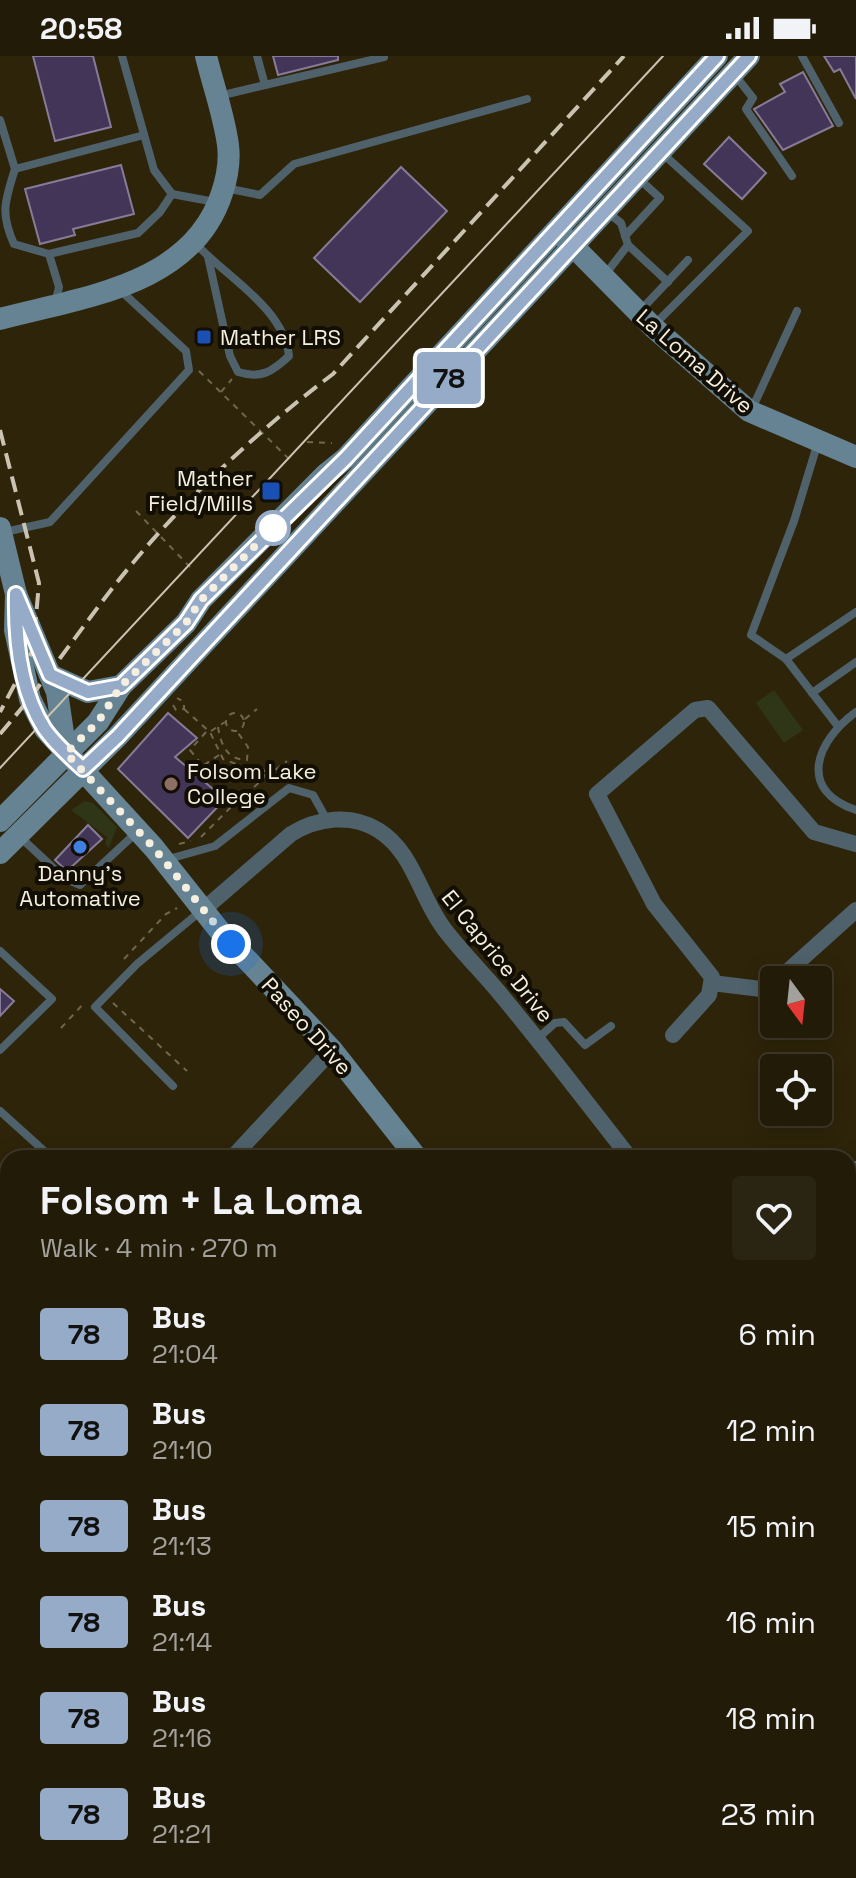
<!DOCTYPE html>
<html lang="en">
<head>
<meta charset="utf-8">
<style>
  :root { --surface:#221b08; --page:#2a2412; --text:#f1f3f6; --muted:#a2a19c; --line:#3f3929 }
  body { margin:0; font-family:"Space Grotesk",sans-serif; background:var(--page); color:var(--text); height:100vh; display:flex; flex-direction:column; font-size:30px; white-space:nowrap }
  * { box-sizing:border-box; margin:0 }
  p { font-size:26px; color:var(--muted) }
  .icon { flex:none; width:44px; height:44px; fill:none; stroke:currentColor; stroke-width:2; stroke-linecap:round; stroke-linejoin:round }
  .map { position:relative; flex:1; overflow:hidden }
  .panel { position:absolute; left:0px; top:1094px; width:856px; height:728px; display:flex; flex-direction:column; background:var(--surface); border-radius:24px 24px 0 0; box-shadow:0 4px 20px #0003,0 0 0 2px var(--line) }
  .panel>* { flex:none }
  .badge { padding:0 16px; border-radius:6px; font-size:28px; line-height:52px }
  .needle { width:52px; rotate:165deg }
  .controls { position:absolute; left:760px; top:910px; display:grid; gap:16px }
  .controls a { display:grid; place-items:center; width:72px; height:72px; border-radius:8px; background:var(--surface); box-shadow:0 4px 20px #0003,0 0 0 2px var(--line); font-size:40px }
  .you { position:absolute; width:40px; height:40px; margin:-20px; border:6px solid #fff; border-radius:50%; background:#1a73e8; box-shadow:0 0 0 12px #1a73e833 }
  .map>.badge { position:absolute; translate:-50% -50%; box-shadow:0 0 0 4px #fff }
  .round { display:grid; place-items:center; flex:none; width:84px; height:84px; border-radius:8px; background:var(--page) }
  .headline { display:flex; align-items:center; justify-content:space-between; height:136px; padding:0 40px }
  h1 { font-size:38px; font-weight:700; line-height:60px }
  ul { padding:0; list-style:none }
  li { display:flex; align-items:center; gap:24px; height:96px; padding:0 40px }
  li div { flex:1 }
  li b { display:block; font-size:30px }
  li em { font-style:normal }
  li .badge { min-width:88px; font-weight:700; text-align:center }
  .status { display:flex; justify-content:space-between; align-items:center; height:56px; padding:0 40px; background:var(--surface); direction:ltr }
  .status svg { height:22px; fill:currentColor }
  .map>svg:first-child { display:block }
  .green { fill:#2f3517 }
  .building { fill:#433557; stroke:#877c98; stroke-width:2 }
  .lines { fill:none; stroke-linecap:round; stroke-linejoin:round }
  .path { stroke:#706751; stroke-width:2; stroke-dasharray:6 6; stroke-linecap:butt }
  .lane { stroke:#4f626b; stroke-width:8 }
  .street { stroke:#4f626b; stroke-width:16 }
  .secondary { stroke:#658392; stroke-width:22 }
  .tram { stroke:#cac3b1; stroke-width:2 }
  .rail { stroke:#cac3b1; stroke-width:4; stroke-dasharray:16 8; stroke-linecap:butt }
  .line-casing { stroke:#fff; stroke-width:18 }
  .line { stroke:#96abc7; stroke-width:12 }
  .walk { stroke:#f5efdf; stroke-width:8; stroke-dasharray:0 14.4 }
  .transit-dot { fill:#1a4fb4; stroke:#120e04; stroke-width:3 }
  .stop-dot { fill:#fff; stroke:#96abc7; stroke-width:4 }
  .education-dot { fill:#8d6e63; stroke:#120e04; stroke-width:3 }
  .shop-dot { fill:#3f7fe0; stroke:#120e04; stroke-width:3 }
  .labels { text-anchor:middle; stroke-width:8; stroke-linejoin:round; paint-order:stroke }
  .poi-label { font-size:22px; fill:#f5efdf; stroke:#120e04; text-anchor:start }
  .street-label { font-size:22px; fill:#f5efdf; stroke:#120e04 }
</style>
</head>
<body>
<div class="status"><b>20:58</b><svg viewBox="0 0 49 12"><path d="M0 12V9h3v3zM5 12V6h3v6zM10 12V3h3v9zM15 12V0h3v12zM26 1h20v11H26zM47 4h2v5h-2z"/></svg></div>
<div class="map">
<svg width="856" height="1822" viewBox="0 0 856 1822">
  <rect width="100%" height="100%" fill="#2e240a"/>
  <g class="green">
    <path d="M774,634L803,674L784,687L756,647Z"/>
    <path d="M85,745L93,747L117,771L109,792L105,788L107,781L71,754Z"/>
  </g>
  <g class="building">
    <path d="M33,0H93L111,71L55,85Z"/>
    <path d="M273,0H338V4L278,19Z"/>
    <path d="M824,0H856V43L840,13L834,16Z"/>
    <path d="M803,16L833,70L783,94L754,53L785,36L780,28Z"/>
    <path d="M729,81L766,117L742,143L704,108Z"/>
    <path d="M121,109L134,158L73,173L75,179L40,188L25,133Z"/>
    <path d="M401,111L447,155L360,246L314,202Z"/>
    <path d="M168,657L197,682L175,701L225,743L188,782L118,713Z"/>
    <path d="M88,769L102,783L67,815L55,804Z"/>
    <path d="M0,933L14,945L0,960Z"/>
  </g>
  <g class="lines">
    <g class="path">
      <path d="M199,315L290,404"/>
      <path d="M221,336L232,323"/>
      <path d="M307,386L332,387"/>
      <path d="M136,455L190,511"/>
      <path d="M173,649L176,654L184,653V646L177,642"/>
      <path d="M184,653L210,676L223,703L252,714"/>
      <circle cx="235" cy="666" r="9"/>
      <path d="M245,663L257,653"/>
      <path d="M218,671C221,689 227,704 247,704L248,691L236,674"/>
      <path d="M211,675L225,666"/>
      <path d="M206,676L190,694L234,748L261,725"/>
      <path d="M204,709L219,699"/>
      <circle cx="258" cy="718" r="7"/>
      <path d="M266,721L287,705"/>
      <path d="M201,781L233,749"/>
      <path d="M179,788L191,785"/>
      <path d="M124,903L166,858L177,852"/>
      <path d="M113,947L187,1015"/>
      <path d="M61,972L85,946"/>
    </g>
    <g class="lane">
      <path d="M122,0L154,114L172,138"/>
      <path d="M257,0L265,29L384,1"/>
      <path d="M802,0L839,67"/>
      <path d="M734,18L753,42L746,53L792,120"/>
      <path d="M219,40L265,29"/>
      <path d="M0,64L15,113L144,79"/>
      <path d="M15,113C5,145 0,157 14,188L49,198"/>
      <path d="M225,132L260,139L294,108L527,43"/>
      <path d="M607,156L621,167L628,189L668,226"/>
      <path d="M625,180L660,142L637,121"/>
      <path d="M195,187C226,221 284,252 289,300C272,316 261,323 238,316L230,300L208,201"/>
      <path d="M604,220L628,189"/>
      <path d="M55,248L59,231L49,198L138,177L160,156L172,138L215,146"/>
      <path d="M639,256L688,204"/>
      <path d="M653,270L748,175L662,97"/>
      <path d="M751,355L797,255"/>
      <path d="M818,386L794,465L751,579L786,603L837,669"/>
      <path d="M5,476L50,466L189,314L186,295L120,234"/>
      <path d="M786,603L856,556"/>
      <path d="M812,637L856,606"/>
      <path d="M856,656C816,685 797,734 856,754"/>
      <path d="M18,779L64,822L80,829L138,775"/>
      <path d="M165,804L215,790L289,732L313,739L327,764"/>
      <path d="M0,895L52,943L0,994"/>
      <path d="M537,983L555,967L564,966L585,989L611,970"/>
      <path d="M173,1030L95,951L137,908L202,854"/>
      <path d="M0,1055L52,1102"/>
      <path d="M0,1236L8,1256"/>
      <path d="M0,1350L8,1345"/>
    </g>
    <g class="street">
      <path d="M203,854L291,778C317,762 351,757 378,774C414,796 420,842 445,874C461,895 480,914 497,934C543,989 586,1046 630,1102"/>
      <path d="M778,924L856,854"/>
      <path d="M712,927L769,934L774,928"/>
      <path d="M673,979L709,939L712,921L654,848L597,738L695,654L708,652L814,776L856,788"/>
      <path d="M232,1102L332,994"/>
      <path d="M848,1366L856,1373"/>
      <path d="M339,1814L342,1822"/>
      <path d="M499,1814L502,1822"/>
      <path d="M812,1814L813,1822"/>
    </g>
    <g class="secondary">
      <path d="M564,181L653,271L749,355L856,401"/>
      <path d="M0,263C82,241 192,230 222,137C227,122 230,105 228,89C224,59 213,29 206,0"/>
      <path d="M0,472L16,538L57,636L66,697"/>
      <path d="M16,538L15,574L30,643L45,673L154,792L219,874L332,994L417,1102"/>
      <path d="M50,619L88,636L121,630"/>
      <path d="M0,765L98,666L121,630L186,567L201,544L326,418L346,402L717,0"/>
      <path d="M0,797L118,680L749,0"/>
      <path d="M848,1121L856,1116"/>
      <path d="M0,1299L8,1321"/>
      <path d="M848,1485L856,1469"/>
      <path d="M0,1537L8,1533"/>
      <path d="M170,1814L172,1822"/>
    </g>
    <path class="tram" d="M0,712L663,0"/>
    <g class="rail">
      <path d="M0,374L39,527L33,594L0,656"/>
      <path d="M0,678C40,632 74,582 111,534C173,454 253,378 333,318L624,0"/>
    </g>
  </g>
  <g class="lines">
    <defs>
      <path id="line" d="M717,0L346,402L201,544L186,567L121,630L88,636L50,619L16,538C15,581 20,634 44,672C54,687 69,700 83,713L118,680L749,0"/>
    </defs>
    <use href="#line" class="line-casing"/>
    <use href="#line" class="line"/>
    <path class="walk" d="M231,888L154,792L66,697L98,666L121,630L186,567L201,544L273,472"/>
  </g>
  <g class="transit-dot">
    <rect x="196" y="273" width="16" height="16" rx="4"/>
    <rect x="261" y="425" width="20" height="20" rx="4"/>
  </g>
  <circle class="stop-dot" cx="273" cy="472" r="16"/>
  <circle class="education-dot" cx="171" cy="728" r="8"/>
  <circle class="shop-dot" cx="80" cy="791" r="8"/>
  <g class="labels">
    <g class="poi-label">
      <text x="220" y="289">Mather LRS</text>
      <text x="253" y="430" text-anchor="end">Mather<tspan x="253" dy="25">Field/Mills</tspan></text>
      <text x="187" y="723">Folsom Lake<tspan x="187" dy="25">College</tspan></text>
      <text x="80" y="825" text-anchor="middle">Danny's<tspan x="80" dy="25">Automative</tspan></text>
    </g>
    <g class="street-label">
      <text transform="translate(695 305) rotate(41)" y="8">La Loma Drive</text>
      <text transform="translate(498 900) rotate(51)" y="8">El Caprice Drive</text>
      <text transform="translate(307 970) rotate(48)" y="8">Paseo Drive</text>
    </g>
  </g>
</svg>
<div class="controls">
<a><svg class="needle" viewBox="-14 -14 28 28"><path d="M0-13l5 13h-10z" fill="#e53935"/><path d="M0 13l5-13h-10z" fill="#a2a19c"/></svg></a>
<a><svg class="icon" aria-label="locate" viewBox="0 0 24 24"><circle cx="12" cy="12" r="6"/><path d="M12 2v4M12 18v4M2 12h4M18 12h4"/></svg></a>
</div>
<div class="you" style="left:231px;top:888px"></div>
<b class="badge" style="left:449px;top:322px;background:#96abc7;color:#111">78</b>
<section class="panel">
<div class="headline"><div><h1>Folsom + La Loma</h1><p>Walk · 4 min · 270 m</p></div><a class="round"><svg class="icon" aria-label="heart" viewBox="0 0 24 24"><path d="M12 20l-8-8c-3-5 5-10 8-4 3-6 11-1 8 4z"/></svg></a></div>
<ul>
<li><span class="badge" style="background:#96abc7;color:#111">78</span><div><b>Bus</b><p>21:04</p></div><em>6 min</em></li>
<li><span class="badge" style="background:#96abc7;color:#111">78</span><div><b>Bus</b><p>21:10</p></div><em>12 min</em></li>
<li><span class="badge" style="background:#96abc7;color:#111">78</span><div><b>Bus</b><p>21:13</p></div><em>15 min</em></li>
<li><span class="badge" style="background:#96abc7;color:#111">78</span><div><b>Bus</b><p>21:14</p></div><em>16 min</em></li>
<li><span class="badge" style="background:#96abc7;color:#111">78</span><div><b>Bus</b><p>21:16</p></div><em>18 min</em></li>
<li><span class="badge" style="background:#96abc7;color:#111">78</span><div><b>Bus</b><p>21:21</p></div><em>23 min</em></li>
</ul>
</section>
</div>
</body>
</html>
